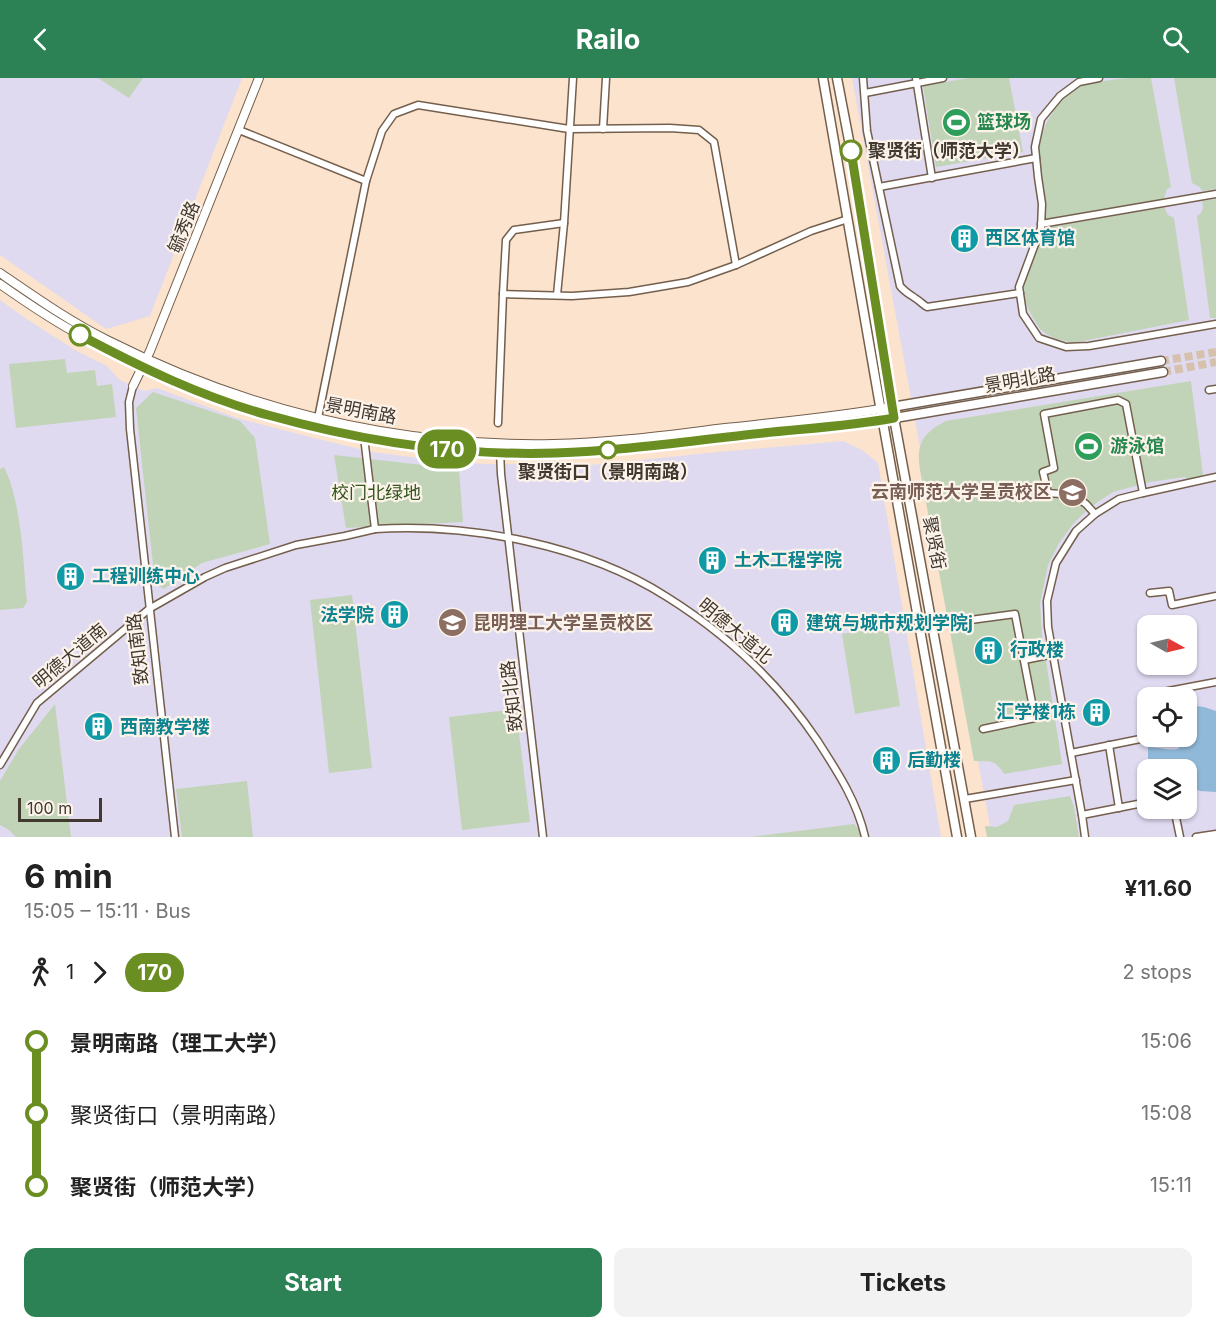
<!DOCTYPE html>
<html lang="en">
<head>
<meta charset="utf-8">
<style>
  :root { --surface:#fff; --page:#f2f2f2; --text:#222; --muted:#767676; --accent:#2d8255 }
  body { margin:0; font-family:Inter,"Noto Sans SC",sans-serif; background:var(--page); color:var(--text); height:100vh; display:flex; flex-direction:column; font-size:22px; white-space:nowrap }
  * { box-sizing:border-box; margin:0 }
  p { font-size:20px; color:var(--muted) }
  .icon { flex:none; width:33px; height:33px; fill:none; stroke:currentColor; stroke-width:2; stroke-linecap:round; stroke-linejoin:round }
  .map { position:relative; height:759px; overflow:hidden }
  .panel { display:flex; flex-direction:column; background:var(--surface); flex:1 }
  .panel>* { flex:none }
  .badge { padding:0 12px; border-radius:20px; font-size:21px; line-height:39px }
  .needle { width:39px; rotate:98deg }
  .buttons { position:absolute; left:1137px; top:537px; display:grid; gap:12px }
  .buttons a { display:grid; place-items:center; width:60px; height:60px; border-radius:12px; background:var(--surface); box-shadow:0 2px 4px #0004; font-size:30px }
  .scale { position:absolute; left:18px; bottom:15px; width:84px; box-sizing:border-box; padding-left:6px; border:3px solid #41382f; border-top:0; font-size:16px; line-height:21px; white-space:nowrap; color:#41382f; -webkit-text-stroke:4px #fcf3ea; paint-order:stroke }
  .map>.badge { position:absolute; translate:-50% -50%; box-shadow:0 0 0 3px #fff }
  .legs { display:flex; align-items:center; gap:9px; height:66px; padding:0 24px; font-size:20px }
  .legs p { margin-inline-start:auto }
  .overview { display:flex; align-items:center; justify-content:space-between; height:102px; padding:0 24px }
  h1 { font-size:33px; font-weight:700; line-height:45px }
  .cta { display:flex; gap:12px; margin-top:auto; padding:12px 24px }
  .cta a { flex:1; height:69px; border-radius:12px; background:var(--accent); color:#fff; font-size:24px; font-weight:700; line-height:69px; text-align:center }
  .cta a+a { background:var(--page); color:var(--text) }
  ul { padding:0 24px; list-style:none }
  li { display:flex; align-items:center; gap:21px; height:72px; font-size:22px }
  li i { display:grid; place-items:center; width:9px; height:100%; margin:0 8px; background:currentColor }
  li i::after { content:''; width:15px; height:15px; margin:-8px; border:4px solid; border-radius:50%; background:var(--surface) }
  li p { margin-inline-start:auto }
  li:first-child i { background:linear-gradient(#0000 50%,currentColor 0) }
  li:last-child i { background:linear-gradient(currentColor 50%,#0000 0) }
  header { display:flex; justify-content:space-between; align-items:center; height:78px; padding:0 24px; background:var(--accent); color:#fff; font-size:27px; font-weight:700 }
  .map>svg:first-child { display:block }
  .education { fill:#dfdaf0; fill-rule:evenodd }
  .green { fill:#c1d4b8 }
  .water { fill:#90b9d9 }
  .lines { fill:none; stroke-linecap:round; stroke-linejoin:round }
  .secondary-tunnel { stroke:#d6c1ad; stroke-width:8; stroke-dasharray:8 4; stroke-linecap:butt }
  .minor-casing { stroke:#745f4d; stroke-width:9 }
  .tertiary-casing { stroke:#745f4d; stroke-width:10 }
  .secondary-casing { stroke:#745f4d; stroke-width:11 }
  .minor { stroke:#fff; stroke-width:6 }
  .tertiary { stroke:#fff; stroke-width:8 }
  .secondary { stroke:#fff; stroke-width:8 }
  .line-1-casing { stroke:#fff; stroke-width:14 }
  .line-1 { stroke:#6b8e23; stroke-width:9 }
  .stop-1-dot { fill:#fff; stroke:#6b8e23; stroke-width:3 }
  .labels { text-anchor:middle; stroke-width:4.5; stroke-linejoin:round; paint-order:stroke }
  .leisure-label { font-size:18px; font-weight:bold; fill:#27864d; stroke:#fcf3ea; text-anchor:start }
  .stop-label { font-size:18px; font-weight:bold; fill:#41382f; stroke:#fcf3ea; text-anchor:start }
  .street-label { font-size:18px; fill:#41382f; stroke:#fcf3ea }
  .culture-label { font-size:18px; font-weight:bold; fill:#0d838f; stroke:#fcf3ea; text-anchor:start }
  .education-label { font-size:18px; font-weight:bold; fill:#785e54; stroke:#fcf3ea; text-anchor:end }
  .park-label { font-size:18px; fill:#34561d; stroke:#fcf3ea }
</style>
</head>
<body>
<header><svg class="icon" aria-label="back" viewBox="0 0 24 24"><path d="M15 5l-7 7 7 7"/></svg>Railo<svg class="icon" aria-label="search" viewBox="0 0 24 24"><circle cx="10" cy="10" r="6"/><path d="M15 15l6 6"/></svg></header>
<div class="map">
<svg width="1216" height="759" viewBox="0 0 1216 759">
  <rect width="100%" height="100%" fill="#fbe3cd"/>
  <g class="education">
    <path d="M0,0H242L150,238L106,251L0,177Z"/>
    <path d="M852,0H1216V759H992ZM1148,548H1186V586H1148ZM1148,620H1186V658H1148ZM1148,692H1186V730H1148Z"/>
    <path d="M0,222L25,240L75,272L107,288L120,302L144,313L157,310L237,340L318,361L372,374L434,382L484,386L591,387L718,374L843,363L862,372L878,385L941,759H0Z"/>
  </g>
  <g class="green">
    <path d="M98,0H143L129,20Z"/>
    <path d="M968,0H1009L1023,74L936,89L923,8Z"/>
    <path d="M1125,0H1151L1171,109L1167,111L1164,121L1045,142C1048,125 1043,108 1040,91C1037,65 1042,48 1058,27C1064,20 1071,12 1079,9C1089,4 1113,2 1125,0Z"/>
    <path d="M1174,0H1216V111L1202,113L1200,109L1192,105Z"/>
    <path d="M1216,121V240H1210L1197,138C1203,135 1204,129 1202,123Z"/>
    <path d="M1164,129L1168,137L1174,140L1189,242L1073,265L1057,261L1048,257L1040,251L1029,233L1025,222L1024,208L1045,150Z"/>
    <path d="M65,281L67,295L95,292L97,308L112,306L116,339L16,350L9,286Z"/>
    <path d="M1191,303L1203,397L1191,405L1185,399L1150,404L1113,414L1089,430L1073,446L1059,465L1048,487L1040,526L1042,557L1062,686L1004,696C994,680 990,684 974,683L920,392C916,365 923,355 946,343Z"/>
    <path d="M153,314L240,343L255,360L270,466L202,485L164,511L155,505L136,330Z"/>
    <path d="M334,377L459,391L463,444L346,450Z"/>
    <path d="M4,389C22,425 23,484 27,524L23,530L0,532V391Z"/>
    <path d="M352,517L372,690L329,695L310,522Z"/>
    <path d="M887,548L900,628L855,636L842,556Z"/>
    <path d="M55,626L71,759H16L9,752L0,747V703L19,671Z"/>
    <path d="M516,631L530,744L462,752L449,639Z"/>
    <path d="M247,703L253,759H182L176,711Z"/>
    <path d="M1070,718L1074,729L1079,759H987L985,748L997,749L1008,743L1014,727Z"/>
    <path d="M854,746L859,751L860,759H750Z"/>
  </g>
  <path class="water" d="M1196,628L1204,629L1216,633V714L1200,713L1189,709L1187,704L1186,692L1148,691V669C1158,669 1169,673 1178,671L1183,662V659L1186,658L1187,629Z"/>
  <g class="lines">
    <g class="secondary-tunnel">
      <path d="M1161,283L1216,274"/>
      <path d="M1163,294L1216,284"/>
    </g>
    <defs>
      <g id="minor">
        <path d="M863,0L867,53L900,208C905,214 909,216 915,220C920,223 922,226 927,229L1020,215"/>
        <path d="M916,0L932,100"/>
        <path d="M1099,0L1079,4L1060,18L1041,41L1035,69L1038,99L1042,126L1041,150L1019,209L1023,236L1039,260L1066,269L1089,268L1216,246"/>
        <path d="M865,15L943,0"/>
        <path d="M603,51L606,0"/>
        <path d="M239,52L366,103"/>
        <path d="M879,109L1036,80"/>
        <path d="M564,145L514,152L506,162L503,216L572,218L629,214L688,204L736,187L811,153L848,141"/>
        <path d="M1041,146L1216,116"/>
        <path d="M557,217L564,145L573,0"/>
        <path d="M133,308L129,324L130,351L175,759"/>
        <path d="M1209,312L1216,311"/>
        <path d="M318,340L366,103L382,53L394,36L418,27L569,51L670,50L699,52L714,64L736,187"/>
        <path d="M498,345L503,216"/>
        <path d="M364,359L375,451C470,445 586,467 667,519C726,556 778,604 817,662C837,693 857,723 865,759"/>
        <path d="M500,372L501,396L543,759"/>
        <path d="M1095,436L1086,426L1073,417L1048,415L1043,394L1054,390L1044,336L1118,322L1126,326L1143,415"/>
        <path d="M1150,515L1169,513L1172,527L1216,518"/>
        <path d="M963,543L1015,536L1035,640L983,651"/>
        <path d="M1024,582L1054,576"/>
        <path d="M1159,620L1158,615L1216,604"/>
        <path d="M1109,667L1119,730"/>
        <path d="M1071,675L1155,658"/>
        <path d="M0,687L37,625L149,531L205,499L225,490L296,467L345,458L375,451"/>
        <path d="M965,721L1076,702"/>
        <path d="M1174,730L1180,759"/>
        <path d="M1082,737L1148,724"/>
        <path d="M1085,759L1082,737L1048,549L1047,523L1056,485L1076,453L1095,436L1119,421L1143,415L1216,399"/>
        <path d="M1196,759L1216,756"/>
      </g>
      <g id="tertiary">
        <path d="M0,195C35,219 69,243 107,262C246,332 397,369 553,366C611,365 668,357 725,350C781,344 837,339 892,329"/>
        <path d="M0,206C27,225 53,243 82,258C224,337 393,381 556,375C609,373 661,367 713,361C769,354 826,348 883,342"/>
        <path d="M133,308L150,273L259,0"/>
      </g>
      <g id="secondary">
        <path d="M823,0L879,322L957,759"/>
        <path d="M837,0L851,73L892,329L971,759"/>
        <path d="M892,329L1161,283"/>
        <path d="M889,341L1163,294"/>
      </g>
    </defs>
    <use href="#minor" class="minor-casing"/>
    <use href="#tertiary" class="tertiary-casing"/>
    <use href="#secondary" class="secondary-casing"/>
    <use href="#minor" class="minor"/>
    <use href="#tertiary" class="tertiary"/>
    <use href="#secondary" class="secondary"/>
  </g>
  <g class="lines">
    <defs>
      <path id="line-1" d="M80,257C140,289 202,319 268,337C361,363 458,378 555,375C619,373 682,364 745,357C795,351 845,349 894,340L851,73"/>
    </defs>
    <use href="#line-1" class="line-1-casing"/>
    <use href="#line-1" class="line-1"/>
  </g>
  <defs>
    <symbol id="stadium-disc" viewBox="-11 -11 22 22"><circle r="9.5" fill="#2e9e5b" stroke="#fcf3ea"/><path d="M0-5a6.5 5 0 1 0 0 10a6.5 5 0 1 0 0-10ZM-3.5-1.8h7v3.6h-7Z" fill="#fff"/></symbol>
    <symbol id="building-disc" viewBox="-11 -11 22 22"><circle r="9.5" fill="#0f9aa8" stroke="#fcf3ea"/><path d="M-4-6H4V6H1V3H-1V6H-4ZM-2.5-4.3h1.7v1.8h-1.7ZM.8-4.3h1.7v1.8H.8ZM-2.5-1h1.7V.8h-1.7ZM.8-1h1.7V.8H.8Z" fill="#fff"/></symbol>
    <symbol id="university-disc" viewBox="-11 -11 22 22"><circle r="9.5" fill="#8d6e63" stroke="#fcf3ea"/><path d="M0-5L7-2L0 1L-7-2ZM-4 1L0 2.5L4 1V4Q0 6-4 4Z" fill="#fff"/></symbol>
  </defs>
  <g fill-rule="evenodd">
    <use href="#stadium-disc" x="940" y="28" width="33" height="33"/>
    <use href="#building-disc" x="948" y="144" width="33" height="33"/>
    <use href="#stadium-disc" x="1072" y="352" width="33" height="33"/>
    <use href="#university-disc" x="1056" y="398" width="33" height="33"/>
    <use href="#building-disc" x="696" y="466" width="33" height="33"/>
    <use href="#building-disc" x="54" y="482" width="33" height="33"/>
    <use href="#building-disc" x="378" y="520" width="33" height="33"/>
    <use href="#university-disc" x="436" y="528" width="33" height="33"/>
    <use href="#building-disc" x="768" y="528" width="33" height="33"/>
    <use href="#building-disc" x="972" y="556" width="33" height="33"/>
    <use href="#building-disc" x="1080" y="618" width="33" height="33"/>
    <use href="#building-disc" x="82" y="632" width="33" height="33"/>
    <use href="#building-disc" x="870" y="666" width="33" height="33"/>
  </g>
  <g class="stop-1-dot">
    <circle cx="851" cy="73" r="10"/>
    <circle cx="80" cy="257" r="10"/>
    <circle cx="608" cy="372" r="8"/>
  </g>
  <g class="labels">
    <g class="leisure-label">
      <text x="977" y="50">篮球场</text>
      <text x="1110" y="374">游泳馆</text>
    </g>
    <g class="stop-label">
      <text x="868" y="79">聚贤街（师范大学）</text>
      <text x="608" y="400" text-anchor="middle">聚贤街口（景明南路）</text>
    </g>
    <g class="street-label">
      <text transform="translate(184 149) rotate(-68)" y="6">毓秀路</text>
      <text transform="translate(1020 302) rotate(-10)" y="6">景明北路</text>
      <text transform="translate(361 333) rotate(11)" y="6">景明南路</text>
      <text transform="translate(934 465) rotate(79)" y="6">聚贤街</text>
      <text transform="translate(735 553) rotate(40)" y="6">明德大道北</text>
      <text transform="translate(138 571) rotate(-97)" y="6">致知南路</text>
      <text transform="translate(70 578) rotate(-40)" y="6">明德大道南</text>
      <text transform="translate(512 618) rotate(-97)" y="6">致知北路</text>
    </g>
    <g class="culture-label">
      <text x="985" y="166">西区体育馆</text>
      <text x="734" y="488">土木工程学院</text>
      <text x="92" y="504">工程训练中心</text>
      <text x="374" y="543" text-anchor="end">法学院</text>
      <text x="806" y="551">建筑与城市规划学院j</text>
      <text x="1010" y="578">行政楼</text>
      <text x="1076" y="640" text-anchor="end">汇学楼1栋</text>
      <text x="120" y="655">西南教学楼</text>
      <text x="907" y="688">后勤楼</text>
    </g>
    <g class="education-label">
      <text x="1051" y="420">云南师范大学呈贡校区</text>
      <text x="473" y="551" text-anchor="start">昆明理工大学呈贡校区</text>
    </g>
    <g class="park-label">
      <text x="376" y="421">校门北绿地</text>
    </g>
  </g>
</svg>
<div class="buttons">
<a><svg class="needle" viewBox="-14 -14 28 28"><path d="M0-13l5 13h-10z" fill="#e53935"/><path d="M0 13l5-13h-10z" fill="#767676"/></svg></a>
<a><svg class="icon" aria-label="locate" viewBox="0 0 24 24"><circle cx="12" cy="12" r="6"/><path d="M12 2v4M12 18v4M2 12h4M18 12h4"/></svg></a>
<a><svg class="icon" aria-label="layers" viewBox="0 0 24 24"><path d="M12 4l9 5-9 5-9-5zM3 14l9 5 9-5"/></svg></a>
</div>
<div class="scale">100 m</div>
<b class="badge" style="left:447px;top:371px;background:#6b8e23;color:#fff">170</b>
</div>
<section class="panel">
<div class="overview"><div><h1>6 min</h1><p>15:05 – 15:11 · Bus</p></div><b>¥11.60</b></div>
<div class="legs"><svg class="icon" aria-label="walk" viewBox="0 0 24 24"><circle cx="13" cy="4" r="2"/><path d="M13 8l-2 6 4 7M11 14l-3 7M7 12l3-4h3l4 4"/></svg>1<svg class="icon" aria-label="forward" viewBox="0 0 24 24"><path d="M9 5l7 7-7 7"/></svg><b class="badge" style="background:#6b8e23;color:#fff">170</b><p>2 stops</p></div>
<ul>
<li><i style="color:#6b8e23"></i><b>景明南路（理工大学）</b><p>15:06</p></li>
<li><i style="color:#6b8e23"></i><span>聚贤街口（景明南路）</span><p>15:08</p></li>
<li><i style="color:#6b8e23"></i><b>聚贤街（师范大学）</b><p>15:11</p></li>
</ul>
<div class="cta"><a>Start</a><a>Tickets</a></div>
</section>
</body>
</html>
